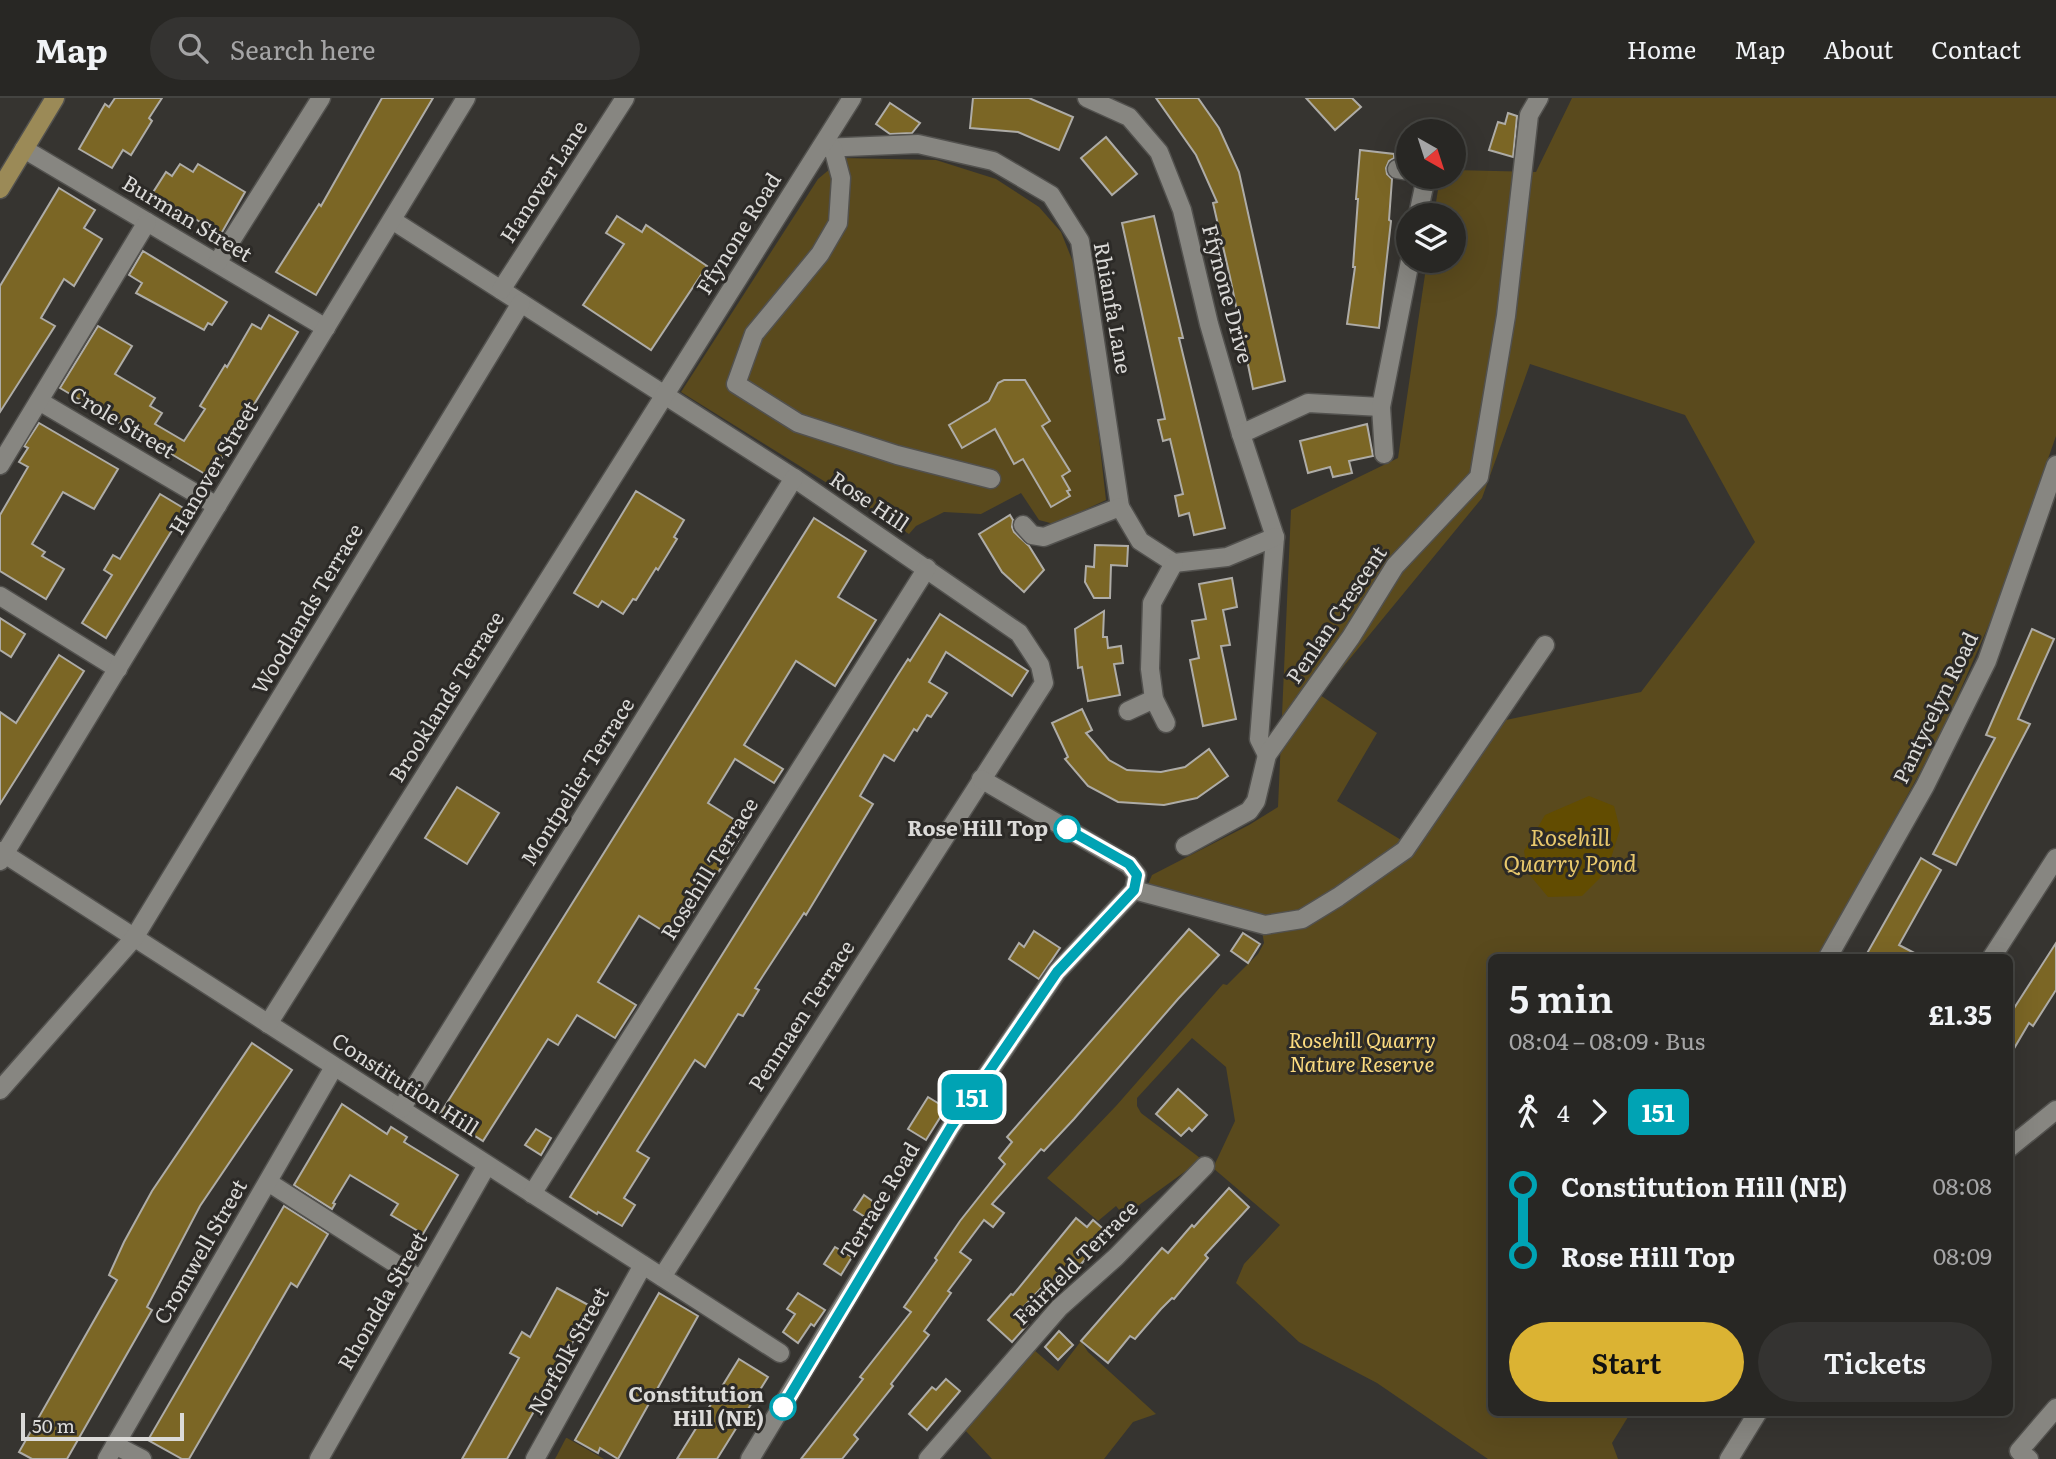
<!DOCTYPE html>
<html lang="en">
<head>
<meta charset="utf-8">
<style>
  :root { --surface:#282724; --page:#343331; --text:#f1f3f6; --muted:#a5a5a6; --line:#444441; --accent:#dbb333 }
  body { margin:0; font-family:Literata,serif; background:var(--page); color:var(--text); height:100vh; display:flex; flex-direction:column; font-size:26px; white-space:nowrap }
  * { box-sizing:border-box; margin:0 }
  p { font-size:23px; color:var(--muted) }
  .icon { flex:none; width:38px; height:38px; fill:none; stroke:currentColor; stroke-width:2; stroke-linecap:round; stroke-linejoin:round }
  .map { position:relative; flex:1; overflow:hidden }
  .drawer { position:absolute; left:1488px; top:856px; width:525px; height:462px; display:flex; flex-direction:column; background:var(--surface); border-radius:10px; box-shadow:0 7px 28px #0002,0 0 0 2px var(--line) }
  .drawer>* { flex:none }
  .badge { padding:0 14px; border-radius:10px; font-size:24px; line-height:46px }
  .needle { width:46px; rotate:141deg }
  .fabs { position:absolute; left:1396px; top:21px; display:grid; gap:14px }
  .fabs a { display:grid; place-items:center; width:70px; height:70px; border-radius:50%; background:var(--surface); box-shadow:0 7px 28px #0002,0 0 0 2px var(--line); font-size:35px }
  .scale { position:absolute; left:21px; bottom:18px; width:163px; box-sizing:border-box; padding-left:7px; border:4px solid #dbdad8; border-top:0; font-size:19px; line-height:24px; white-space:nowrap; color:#dbdad8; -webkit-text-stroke:5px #2c2a27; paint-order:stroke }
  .map>.badge { position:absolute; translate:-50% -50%; box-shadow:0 0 0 4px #fff }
  .legs { display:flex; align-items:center; gap:10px; height:77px; padding:0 21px; font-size:23px }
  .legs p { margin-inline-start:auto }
  .summary { display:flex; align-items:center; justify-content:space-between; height:119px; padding:0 21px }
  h1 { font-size:38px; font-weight:600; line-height:52px }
  .action { display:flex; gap:14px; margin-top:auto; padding:14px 21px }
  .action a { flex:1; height:80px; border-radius:42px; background:var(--accent); color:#111; font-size:28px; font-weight:600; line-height:80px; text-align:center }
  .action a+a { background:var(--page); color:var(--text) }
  ul { padding:0 21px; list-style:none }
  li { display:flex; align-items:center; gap:24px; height:70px; font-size:26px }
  li i { display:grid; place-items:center; width:10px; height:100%; margin:0 9px; background:currentColor }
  li i::after { content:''; width:18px; height:18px; margin:-9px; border:5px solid; border-radius:50%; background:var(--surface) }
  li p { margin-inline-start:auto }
  li:first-child i { background:linear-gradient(#0000 50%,currentColor 0) }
  li:last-child i { background:linear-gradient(currentColor 50%,#0000 0) }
  header { display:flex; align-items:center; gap:42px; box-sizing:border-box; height:98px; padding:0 35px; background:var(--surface); border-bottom:2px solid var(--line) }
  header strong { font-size:33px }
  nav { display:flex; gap:38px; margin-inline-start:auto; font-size:24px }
  .search { width:490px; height:63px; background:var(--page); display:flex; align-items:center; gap:18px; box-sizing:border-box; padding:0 24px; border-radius:38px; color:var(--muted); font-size:26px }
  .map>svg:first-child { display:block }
  .green { fill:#5a4a1d; fill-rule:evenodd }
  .water { fill:#624c01 }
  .building { fill:#7b6625; stroke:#aeaca7; stroke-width:2 }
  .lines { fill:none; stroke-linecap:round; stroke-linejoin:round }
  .minor-casing { stroke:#52514e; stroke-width:21 }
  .major-casing { stroke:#52514e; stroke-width:21 }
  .minor { stroke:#878681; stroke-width:18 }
  .major { stroke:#9b8a57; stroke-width:18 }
  .line-1-casing { stroke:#fff; stroke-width:16 }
  .line-1 { stroke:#00a3b4; stroke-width:10 }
  .stop-1-dot { fill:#fff; stroke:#00a3b4; stroke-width:3.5 }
  .labels { text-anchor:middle; stroke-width:6; stroke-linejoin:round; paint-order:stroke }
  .street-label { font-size:21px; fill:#dbdad8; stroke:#2c2a27 }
  .stop-label { font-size:21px; font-weight:bold; fill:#dbdad8; stroke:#2c2a27; text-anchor:end }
  .park-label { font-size:21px; font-style:italic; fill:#fcdb7f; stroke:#2c2a27 }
  .water-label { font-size:23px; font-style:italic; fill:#e8c86c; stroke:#2c2a27 }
</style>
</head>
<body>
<header>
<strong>Map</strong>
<div class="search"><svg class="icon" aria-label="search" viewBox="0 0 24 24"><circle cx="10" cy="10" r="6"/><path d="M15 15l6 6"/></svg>Search here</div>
<nav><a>Home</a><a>Map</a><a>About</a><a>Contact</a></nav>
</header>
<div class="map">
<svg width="2056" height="1361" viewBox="0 0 2056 1361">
  <rect width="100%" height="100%" fill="#363430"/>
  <g class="green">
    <path d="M1572,0H2056V338L1994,515L1942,634L1819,859H1491V1314H1631L1612,1345L1618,1361H1488L1377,1285L1299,1244L1236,1185L1244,1166L1280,1127L1213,1070L1235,1023L1226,969L1192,940L1137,1000V1008L1141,1015L1200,1060L1194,1067L1124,1118L1116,1108L1098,1123L1047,1080L1116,1008L1223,886L1227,887L1258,856L1264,845L1259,815L1147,789L1152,777L1249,727L1278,709L1291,412L1398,360L1427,163H1454V117H1434L1440,79H1454V72L1536,74ZM1530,266L1685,317L1755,444L1641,594L1506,622L1416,751L1337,703L1377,635L1320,597L1482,400Z"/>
    <path d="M843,60L936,62L996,81L1039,109L1061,134L1075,169L1092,279L1106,402L1054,426L1039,422L1021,395L981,416L944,414L916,428L909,436L681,294L818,81Z"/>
    <path d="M1081,1243L1088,1254L1156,1316L1133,1324L1104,1361H992L964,1331L1033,1251L1058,1273Z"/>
    <path d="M566,1340H567L604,1361H555Z"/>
  </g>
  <path class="water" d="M1589,698L1614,708L1620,731L1607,773L1582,798L1548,799L1528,775L1524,753L1545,717Z"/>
  <g class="building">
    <path d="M115,0H162L149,20L152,23L131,57L123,52L112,70L79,51L105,6L109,9Z"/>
    <path d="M382,0H433L316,197L276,174L319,106L321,108Z"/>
    <path d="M973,0H1029L1073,19L1059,52L1018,34L970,30Z"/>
    <path d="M1156,0H1198L1219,30L1239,74L1285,283L1253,291L1230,179L1213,105L1217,104L1196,57Z"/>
    <path d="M1306,0H1352L1361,9L1335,32Z"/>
    <path d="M890,5L920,25L912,35L890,36L876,26Z"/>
    <path d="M1508,15L1517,18L1513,59L1489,52L1498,24L1505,26Z"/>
    <path d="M1106,39L1137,76L1112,97L1081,60Z"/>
    <path d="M1360,52L1394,56V60L1389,63L1386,70L1387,76L1392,81L1389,122L1391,123L1379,230L1347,226L1355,169H1353L1358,101H1356Z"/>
    <path d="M180,66L193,74L198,66L245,94L221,136L152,96L166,74L172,78Z"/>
    <path d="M59,90L95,112L84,130L102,141L74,188L64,181L41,220L55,228L0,314V188Z"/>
    <path d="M617,118L642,134L646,127L707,168L651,252L583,207L624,146L606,135Z"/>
    <path d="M1154,118L1183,240H1179L1225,430L1194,437L1189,415L1179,418L1175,398L1183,396L1170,341L1163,343L1158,322L1165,321L1122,125Z"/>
    <path d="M143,153L227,204L212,227L208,225L204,232L136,195L142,185L129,177Z"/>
    <path d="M269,217L298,234L210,379L60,290L98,228L132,248L115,276L155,300L150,308L162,315L155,326L184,343L205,311L200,308L225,267L227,269L252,226L261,231Z"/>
    <path d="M1004,282H1025L1050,323L1042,328L1070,373L1062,378L1070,392L1067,393L1070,398L1051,409L1023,361L1014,366L995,331L962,350L949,327L989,303L998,285Z"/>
    <path d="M39,325L118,371L94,411L63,394L32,446L45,454L42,458L64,471L46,501L0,473V417L28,369L19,364L28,350L24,348Z"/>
    <path d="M1367,326L1373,358L1349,363L1352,375L1333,379L1330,369L1308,375L1300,343Z"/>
    <path d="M636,393L684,422L674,439L677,441L658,472L656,470L636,502L633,501L623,516L602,503L598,509L574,495Z"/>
    <path d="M160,396L185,411L106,540L82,525L112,477L104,472L113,457L120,461Z"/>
    <path d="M1010,417L1013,422L1012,429L1014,434L1029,448L1044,472L1024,494L1002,474L979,436Z"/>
    <path d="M814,420L866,453L838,499L876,522L835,588L796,563L777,594L744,647L783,671L774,685L735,661L708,705L746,729L738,743L676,841L639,818L598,884L636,907L615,940L577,917L558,947L548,941L483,1043L440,1016Z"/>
    <path d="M1095,447L1128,448L1127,468L1111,467L1110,500H1094L1085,484L1086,468L1094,469Z"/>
    <path d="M1232,480L1237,509L1223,512L1230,547L1221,548L1236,621L1203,628L1190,562L1199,560L1192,523L1206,521L1199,486Z"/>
    <path d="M1104,513L1103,539H1107L1108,550L1121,548L1123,565L1114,566L1120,597L1088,603L1082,569L1078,570L1075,531Z"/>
    <path d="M940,516L1028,573L1012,598L946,554L929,584L947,595L931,619L927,617L917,633L914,631L894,663L884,657L860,698L873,706L806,817L804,815L755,890L759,892L743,918L738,916L705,969L695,962L637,1053L649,1060L624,1100L635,1107L622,1128L598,1114L597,1116L570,1099L897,578L908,561L910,563Z"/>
    <path d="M0,520L25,536L11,559L0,552Z"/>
    <path d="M2032,531L2054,541L2018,621L2030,626L1956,767L1933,756L1995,640L1986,637Z"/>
    <path d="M59,557L84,573L0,706V614L16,625Z"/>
    <path d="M1082,611L1092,632L1086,635L1109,662L1127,672L1161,674L1185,669L1209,651L1228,678L1197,700L1164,707L1118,704L1088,688L1065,661L1068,659L1052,625Z"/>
    <path d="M457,689L499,715L467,766L425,740Z"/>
    <path d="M1921,760L1941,772L1899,847L1922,859H1865Z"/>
    <path d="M1189,831L1219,857L1178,901L1074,1021L1044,1053L1041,1051L992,1106L1004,1115L993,1129L984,1122L960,1154L971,1162L948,1193L951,1195L924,1233L929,1237L891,1286L893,1288L854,1337L858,1341L842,1361H801L863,1281L860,1279L911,1214L904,1209L937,1162L935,1160L960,1123L1005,1066L999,1060L1012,1044L1007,1039Z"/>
    <path d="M1034,833L1060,850L1039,881L1009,861L1019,845L1024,849Z"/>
    <path d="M1243,835L1260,846L1248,865L1231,853Z"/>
    <path d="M2056,845V892L2033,928L2029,925L2009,959V918Z"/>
    <path d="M252,945L292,972L200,1108L147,1209L152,1212L67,1361H32L19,1354L117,1182L109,1177L124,1144L152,1093Z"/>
    <path d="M1178,991L1207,1017L1192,1033L1189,1030L1181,1038L1156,1016Z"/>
    <path d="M928,999L946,1010L926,1042L908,1031Z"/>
    <path d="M342,1006L387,1036L391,1029L407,1039L404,1044L458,1077L423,1136L391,1117L398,1106L350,1077L333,1105L335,1106L332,1111L294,1087Z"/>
    <path d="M536,1031L551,1040L541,1057L525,1047Z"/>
    <path d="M1229,1090L1249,1109L1205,1157L1208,1160L1174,1201L1172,1200L1161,1211L1135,1241L1130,1238L1108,1265L1081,1243L1162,1150L1168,1155L1192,1127L1194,1129Z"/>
    <path d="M864,1097L882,1110L873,1124L854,1112Z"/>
    <path d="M284,1108L328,1136L297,1189L291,1185L189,1361H182L148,1342Z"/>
    <path d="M1076,1120L1087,1129L1093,1122L1108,1135L1055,1196L1044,1187L1017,1216L1028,1226L1012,1244L988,1222L1011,1196L1013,1197Z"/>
    <path d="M835,1149L852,1159L841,1177L824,1166Z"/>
    <path d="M557,1190L592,1209L559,1269L507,1361H462L519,1260L510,1255L522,1234L530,1239Z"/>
    <path d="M659,1195L698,1218L618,1361L600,1350L598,1355L575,1342Z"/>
    <path d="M798,1195L825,1212L814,1228L811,1226L798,1245L783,1234L795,1216L787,1211Z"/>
    <path d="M1059,1233L1073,1247L1058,1262L1045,1249Z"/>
    <path d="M739,1261L768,1279L727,1345L717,1361H677Z"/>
    <path d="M946,1281L960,1293L927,1332L909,1316L932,1289L936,1292Z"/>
  </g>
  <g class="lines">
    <defs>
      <g id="minor">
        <path d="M1087,0L1129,19L1159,54L1182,112L1209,226L1241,336L1275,439L1259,641L1267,657"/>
        <path d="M821,50L918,46L993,63L1051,97L1080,143L1120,409"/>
        <path d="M833,50L841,80L838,125L820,156L754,236L736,286L798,325L897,357L991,381"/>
        <path d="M24,51L326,230"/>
        <path d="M1397,71L1409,73"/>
        <path d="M1418,117L1426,79"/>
        <path d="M392,122L794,380L1019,535L1040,567L1044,585L662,1179"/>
        <path d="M217,165L321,0"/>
        <path d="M501,192L625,0"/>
        <path d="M39,303L217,408"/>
        <path d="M1241,336L1308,305L1381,309"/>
        <path d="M1384,356L1381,309L1410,163"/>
        <path d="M0,367L147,124"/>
        <path d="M1023,427L1032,437L1044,439L1120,409L1140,443L1174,465L1227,459L1275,439"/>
        <path d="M0,498L118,571"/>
        <path d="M1128,613L1154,601"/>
        <path d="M1166,625L1154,601L1150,571L1152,505L1174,465"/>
        <path d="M1185,748L1249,713L1256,703L1267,657L1351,539L1395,468L1479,379L1506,218L1529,17L1539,0"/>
        <path d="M0,753L780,1255"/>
        <path d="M0,763L466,0"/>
        <path d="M1134,792L1265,827L1302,821L1338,799L1405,752L1545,547"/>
        <path d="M1828,859L1925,688L1987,563L2056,367"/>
        <path d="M1992,859L2056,760"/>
        <path d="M268,926L852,0"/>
        <path d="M0,992L134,840L521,205"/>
        <path d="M401,1011L794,380"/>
        <path d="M2009,1050L2056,1012"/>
        <path d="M268,1084L421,1182"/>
        <path d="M532,1096L927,470"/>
        <path d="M115,1347L142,1361"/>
        <path d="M107,1361L334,969"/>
        <path d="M319,1361L487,1067"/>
        <path d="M535,1361L643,1167"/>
        <path d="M750,1361L951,1029L1057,874L1134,792L1137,777L1129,767L981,681"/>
        <path d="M928,1361L1059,1210L1116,1159L1205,1068"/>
        <path d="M1729,1361L1758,1314"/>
        <path d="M2029,1361L2019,1353L2056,1310"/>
      </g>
      <path id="major" d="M0,91L55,0"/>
    </defs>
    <use href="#minor" class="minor-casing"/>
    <use href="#major" class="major-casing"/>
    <use href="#minor" class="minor"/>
    <use href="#major" class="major"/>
  </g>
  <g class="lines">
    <defs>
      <path id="line-1" d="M783,1309L951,1029L1057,874L1134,792L1137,777L1129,766L1067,731"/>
    </defs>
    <use href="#line-1" class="line-1-casing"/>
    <use href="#line-1" class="line-1"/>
  </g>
  <g class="stop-1-dot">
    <circle cx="1067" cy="731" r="12"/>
    <circle cx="783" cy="1309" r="12"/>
  </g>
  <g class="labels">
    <g class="street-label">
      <text transform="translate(544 84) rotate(-57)" y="7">Hanover Lane</text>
      <text transform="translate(187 121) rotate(31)" y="7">Burman Street</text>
      <text transform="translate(739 136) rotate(-58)" y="7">Ffynone Road</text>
      <text transform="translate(1227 196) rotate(75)" y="7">Ffynone Drive</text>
      <text transform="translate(1112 210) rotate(80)" y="7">Rhianfa Lane</text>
      <text transform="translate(122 325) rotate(31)" y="7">Crole Street</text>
      <text transform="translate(214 370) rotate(-59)" y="7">Hanover Street</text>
      <text transform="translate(869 404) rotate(34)" y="7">Rose Hill</text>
      <text transform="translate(308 511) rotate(-59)" y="7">Woodlands Terrace</text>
      <text transform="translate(1337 517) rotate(-56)" y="7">Penlan Crescent</text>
      <text transform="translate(447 599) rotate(-58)" y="7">Brooklands Terrace</text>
      <text transform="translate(1936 610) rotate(-64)" y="7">Pantycelyn Road</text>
      <text transform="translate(578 684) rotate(-58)" y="7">Montpelier Terrace</text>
      <text transform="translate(710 771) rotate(-58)" y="7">Rosehill Terrace</text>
      <text transform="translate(802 918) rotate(-57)" y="7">Penmaen Terrace</text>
      <text transform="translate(405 987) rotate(33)" y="7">Constitution Hill</text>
      <text transform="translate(880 1103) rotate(-59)" y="7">Terrace Road</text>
      <text transform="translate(201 1154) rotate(-60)" y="7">Cromwell Street</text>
      <text transform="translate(1076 1165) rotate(-45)" y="7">Fairfield Terrace</text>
      <text transform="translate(383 1203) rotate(-60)" y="7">Rhondda Street</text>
      <text transform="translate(569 1253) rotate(-61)" y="7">Norfolk Street</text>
    </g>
    <g class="stop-label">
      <text x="1048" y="738">Rose Hill Top</text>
      <text x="764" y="1304">Constitution<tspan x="764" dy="24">Hill (NE)</tspan></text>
    </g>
    <g class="park-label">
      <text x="1362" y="950">Rosehill Quarry<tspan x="1362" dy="24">Nature Reserve</tspan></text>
    </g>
    <g class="water-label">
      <text x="1570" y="748">Rosehill<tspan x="1570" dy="26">Quarry Pond</tspan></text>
    </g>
  </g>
</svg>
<div class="fabs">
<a><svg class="needle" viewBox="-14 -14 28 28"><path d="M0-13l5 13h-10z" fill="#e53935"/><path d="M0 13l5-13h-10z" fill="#a5a5a6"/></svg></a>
<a><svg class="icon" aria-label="layers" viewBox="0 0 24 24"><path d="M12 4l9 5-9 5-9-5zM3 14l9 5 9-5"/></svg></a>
</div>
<div class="scale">50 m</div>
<b class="badge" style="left:972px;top:999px;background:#00a3b4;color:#fff">151</b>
<section class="drawer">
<div class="summary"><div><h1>5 min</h1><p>08:04 – 08:09 · Bus</p></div><b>£1.35</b></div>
<div class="legs"><svg class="icon" aria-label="walk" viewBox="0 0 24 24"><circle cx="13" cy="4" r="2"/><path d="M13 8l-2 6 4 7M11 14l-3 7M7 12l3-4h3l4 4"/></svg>4<svg class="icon" aria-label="forward" viewBox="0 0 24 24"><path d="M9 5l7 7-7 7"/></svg><b class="badge" style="background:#00a3b4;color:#fff">151</b></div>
<ul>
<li><i style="color:#00a3b4"></i><b>Constitution Hill (NE)</b><p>08:08</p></li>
<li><i style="color:#00a3b4"></i><b>Rose Hill Top</b><p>08:09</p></li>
</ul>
<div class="action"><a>Start</a><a>Tickets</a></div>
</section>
</div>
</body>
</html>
